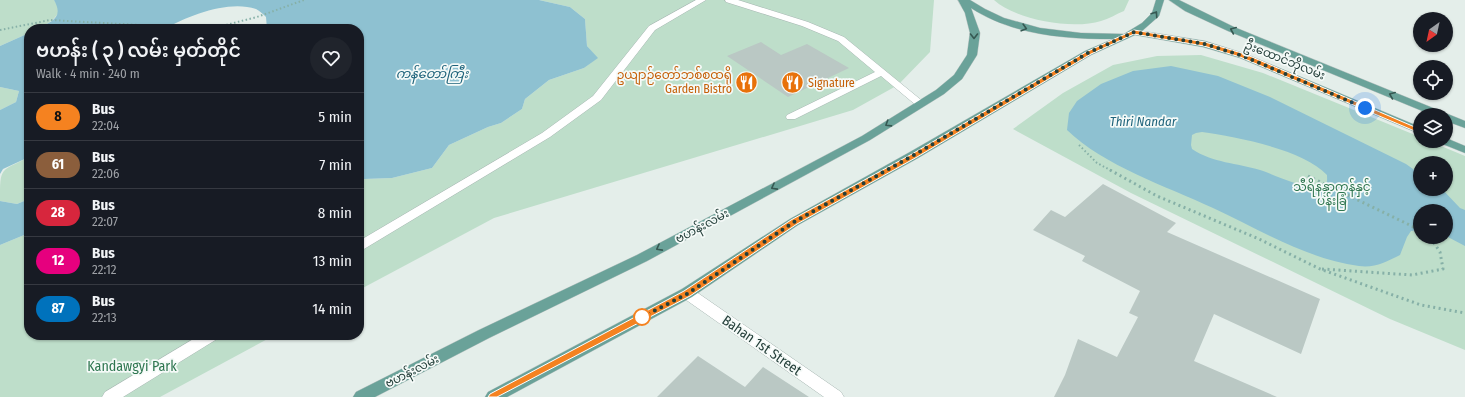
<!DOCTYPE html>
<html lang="en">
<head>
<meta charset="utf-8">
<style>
  :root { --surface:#171b24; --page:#20242c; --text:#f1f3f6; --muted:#9ea1a6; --line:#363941 }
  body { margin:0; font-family:"Fira Sans Condensed","Noto Sans Myanmar",sans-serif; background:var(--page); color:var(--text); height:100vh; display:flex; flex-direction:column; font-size:15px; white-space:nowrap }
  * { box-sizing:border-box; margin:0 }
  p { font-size:13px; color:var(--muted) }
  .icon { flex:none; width:22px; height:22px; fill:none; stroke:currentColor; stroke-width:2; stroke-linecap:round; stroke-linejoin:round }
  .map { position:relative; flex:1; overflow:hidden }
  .side { position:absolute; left:24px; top:24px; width:340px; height:316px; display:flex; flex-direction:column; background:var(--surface); border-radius:16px; box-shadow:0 1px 3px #0004 }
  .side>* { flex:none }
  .badge { padding:0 8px; border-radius:13px; font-size:14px; line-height:26px }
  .needle { width:26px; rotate:213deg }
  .controls { position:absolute; left:1413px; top:12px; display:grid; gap:8px }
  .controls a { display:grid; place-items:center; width:40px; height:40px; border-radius:50%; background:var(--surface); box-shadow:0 1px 3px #0004; font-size:20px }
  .you { position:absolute; width:20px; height:20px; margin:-10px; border:3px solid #fff; border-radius:50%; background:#1a73e8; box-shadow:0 0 0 6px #1a73e833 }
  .map>.badge { position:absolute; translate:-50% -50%; box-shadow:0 0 0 2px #fff }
  .round { display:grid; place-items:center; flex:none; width:42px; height:42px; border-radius:21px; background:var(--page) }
  .summary { display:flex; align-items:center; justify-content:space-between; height:68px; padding:0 12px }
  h1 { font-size:19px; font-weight:600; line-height:30px }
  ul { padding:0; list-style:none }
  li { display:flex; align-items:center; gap:12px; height:48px; padding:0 12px; border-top:1px solid var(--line) }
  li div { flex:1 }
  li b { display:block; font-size:15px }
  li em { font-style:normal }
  li .badge { min-width:44px; font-weight:700; text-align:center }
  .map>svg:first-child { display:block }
  .green { fill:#bedeca; fill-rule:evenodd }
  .water { fill:#8ec1d1; fill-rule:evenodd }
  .building { fill:#bac8c4 }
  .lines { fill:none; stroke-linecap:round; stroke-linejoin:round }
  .minor-casing { stroke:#a7b6b2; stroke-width:1 }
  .major-casing { stroke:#c2c9c8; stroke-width:1 }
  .path-far1 { stroke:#86b0a7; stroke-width:2; stroke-dasharray:1.5 2.5; stroke-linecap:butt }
  .path { stroke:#86b0a7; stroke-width:3; stroke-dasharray:2 3.5; stroke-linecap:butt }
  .minor { fill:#fff; fill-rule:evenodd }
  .major { fill:#6aa299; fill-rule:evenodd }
  .oneway { stroke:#365852 }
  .line { fill:#f58220; stroke:#fff }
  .walk { stroke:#243f3a; stroke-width:4; stroke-dasharray:0 7.2 }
  .stop-dot { fill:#fff; stroke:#f58220; stroke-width:2 }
  .labels { text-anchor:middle; stroke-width:3.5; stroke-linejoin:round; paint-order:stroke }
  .street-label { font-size:12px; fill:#243f3a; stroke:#f5faf8 }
  .food-label { font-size:12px; fill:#c56008; stroke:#f5faf8; text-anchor:end }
  .park-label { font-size:12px; fill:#2e7650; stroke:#f5faf8 }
  .water-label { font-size:13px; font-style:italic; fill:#1e637b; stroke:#f5faf8 }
  .near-street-label { font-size:14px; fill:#243f3a; stroke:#f5faf8 }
  .near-park-label { font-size:14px; fill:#2e7650; stroke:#f5faf8 }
</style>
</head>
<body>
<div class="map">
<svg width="1465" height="397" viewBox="0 0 1465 397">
  <rect width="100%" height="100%" fill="#e4eeea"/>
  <g class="green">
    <path d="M0,0H54L58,6L59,12C53,22 41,29 29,29V33L0,46Z"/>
    <path d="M539,0H934L930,52L898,85L853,110L494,218L359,290V177L364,179L392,178L432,168L449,145L488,127L501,123L522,109L525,99L549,80L584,68L597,58L587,46L585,19L570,7Z"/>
    <path d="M994,0H1129L1124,11C1116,14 1109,19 1101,21C1072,30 1016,20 994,0Z"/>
    <path d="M1201,55L1263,73L1420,137V141H1429L1465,156V350L1390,319L1131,193L1013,129L1063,93L1113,65L1157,56ZM1420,163H1446V189H1420ZM1420,211H1446V237H1420Z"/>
    <path d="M0,87L19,91L16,102L0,110Z"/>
    <path d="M29,157V199L17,204L0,201C0,166 0,172 29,157Z"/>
    <path d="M29,233V335H275L160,397H0V245Z"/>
  </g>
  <g class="water">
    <path d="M54,0H539L570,7L585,19L587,46L598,58L584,68L549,80L525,99L522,109L501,123L488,127L449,145L432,168L392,178L364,179L359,177V29H267L266,17C263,14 260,11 256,9C229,0 189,15 165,29H37C52,21 64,18 54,0Z"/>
    <path d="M29,33V157L3,169L0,174V110L16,102L19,91L0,87V46Z"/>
    <path d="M1171,66L1218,76L1270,97L1406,164L1420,174V189H1442L1460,208L1465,210V246L1446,236V211H1420V230L1411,231L1407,237L1400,255C1386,262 1375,268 1359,266C1307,259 1260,230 1213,208C1166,186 1104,166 1067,130L1069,113L1077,101L1101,84L1133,71ZM1202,132C1236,137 1303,149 1327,175C1327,178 1328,184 1324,186C1312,193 1273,174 1260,170C1237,163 1213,163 1192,149L1191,145L1192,135L1196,133Z"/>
    <path d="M29,199V233L0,245V201L17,204Z"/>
  </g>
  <g class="building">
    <path d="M761,42L781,55L807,44L849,68L788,97L727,56Z"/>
    <path d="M1103,184L1176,223L1167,232L1320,299L1301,354L1214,314L1194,361L1277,397H1054L1065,375L1078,339L1117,357L1138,317L1129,313L1140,291L1082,261L1085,256L1033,230L1051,210L1065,217Z"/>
    <path d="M698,356L745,387L763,367L809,397H657Z"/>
  </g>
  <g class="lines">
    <defs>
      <g id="minor">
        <path d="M696,0H706L655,30L601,100L550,137L359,252V241L542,133L593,96L649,26Z"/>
        <path d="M725,0H738L808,22L844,37L926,104L921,107L917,106L881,76L795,119H787L786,117L787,115L875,72L838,41L802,26L726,2Z"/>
        <path d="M687,288L692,289L841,392L844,397H824L682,297L680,293L682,289Z"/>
        <path d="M200,335H219L217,339L123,397H102L105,392Z"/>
      </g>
      <g id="major">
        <path d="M958,0H970L985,9L1004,18L1040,28L1081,33L1124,34L1142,23L1152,13L1156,0H1164L1159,16L1142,31L1205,41L1246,54L1420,127V134L1240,58L1203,47L1135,35L1091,55L918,158L798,225L692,297L507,397H485L488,392L682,289L790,219L910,152L1085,51L1113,39C1064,39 1013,35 971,8L980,33L977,55L962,79L944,94L870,140L647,261L489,338L375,397H353L356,392L479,330L637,255L862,136L936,90L954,75L967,55L970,33L965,13Z"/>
        <path d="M1169,0H1179L1234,27L1465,121V128L1446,121V115H1432L1228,31L1185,11Z"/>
        <path d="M1446,138L1465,146V153L1440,143L1438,141H1446Z"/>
      </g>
    </defs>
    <use href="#minor" class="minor-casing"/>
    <use href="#major" class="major-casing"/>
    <g class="path-far1">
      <path d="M0,30L50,20L210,29L257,17L304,0"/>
      <path d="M1079,145L1097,163L1112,171"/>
    </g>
    <g class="path">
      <path d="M1110,170L1157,196L1259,239L1320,269L1421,305L1465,313"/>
      <path d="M1308,176L1420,230"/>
      <path d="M1322,269L1412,275L1443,269L1440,252L1430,237"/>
    </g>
    <use href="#minor" class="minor"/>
    <use href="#major" class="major"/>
  </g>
  <defs><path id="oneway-chevron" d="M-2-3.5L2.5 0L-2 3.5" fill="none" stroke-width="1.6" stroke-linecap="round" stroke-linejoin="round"/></defs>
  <g class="oneway">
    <use href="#oneway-chevron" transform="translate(1155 14) rotate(-56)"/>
    <use href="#oneway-chevron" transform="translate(1024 28) rotate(16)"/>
    <use href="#oneway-chevron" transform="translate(1233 30) rotate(-157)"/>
    <use href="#oneway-chevron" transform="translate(974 36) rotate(90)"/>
    <use href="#oneway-chevron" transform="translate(1392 95) rotate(-158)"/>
    <use href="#oneway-chevron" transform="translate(888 124) rotate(148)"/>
    <use href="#oneway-chevron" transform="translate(774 187) rotate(152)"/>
    <use href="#oneway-chevron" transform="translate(659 248) rotate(152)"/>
  </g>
  <path class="line" d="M1134,30L1205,42L1245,54L1424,131L1420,133L1417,132L1240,57L1204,46L1134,34L1091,54L917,157L797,224L690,296L497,397H488L490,394L684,291L791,220L912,154L1086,52Z"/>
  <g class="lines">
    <path class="walk" d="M642,317L687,294L794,222L914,155L1088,53L1134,32L1205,44L1243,56L1365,108"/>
  </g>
  <defs>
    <symbol id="restaurant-disc" viewBox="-11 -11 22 22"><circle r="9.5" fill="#e8710a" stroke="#f5faf8"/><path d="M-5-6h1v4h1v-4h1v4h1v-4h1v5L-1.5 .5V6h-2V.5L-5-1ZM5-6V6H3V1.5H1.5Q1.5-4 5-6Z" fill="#fff"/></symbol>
  </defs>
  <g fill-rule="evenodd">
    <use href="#restaurant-disc" x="734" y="70" width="25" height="25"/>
    <use href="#restaurant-disc" x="780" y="70" width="25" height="25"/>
  </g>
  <circle class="stop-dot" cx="642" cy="317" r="8"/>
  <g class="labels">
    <g class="street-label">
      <text transform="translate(1285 60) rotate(22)" y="4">ဦးထောင်ဘိုလမ်း</text>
      <text transform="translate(702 226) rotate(-28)" y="4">ဗဟန်းလမ်း</text>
      <text transform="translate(412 371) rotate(-27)" y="4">ဗဟန်းလမ်း</text>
    </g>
    <g class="food-label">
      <text x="732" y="79">ဥယျာဉ်တော်ဘစ်စထရို<tspan x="732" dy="14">Garden Bistro</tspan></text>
      <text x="808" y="87" text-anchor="start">Signature</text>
    </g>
    <g class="park-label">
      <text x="1332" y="191">သီရိနန္ဒာကန်နှင့်<tspan x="1332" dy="14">ပန်းခြံ</tspan></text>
    </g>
    <g class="water-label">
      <text x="432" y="78">ကန်တော်ကြီး</text>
      <text x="1143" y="126">Thiri Nandar</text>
    </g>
    <g class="near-street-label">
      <text transform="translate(762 345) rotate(35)" y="5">Bahan 1st Street</text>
    </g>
    <g class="near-park-label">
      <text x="132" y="371">Kandawgyi Park</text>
    </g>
  </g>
</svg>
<div class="controls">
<a><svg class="needle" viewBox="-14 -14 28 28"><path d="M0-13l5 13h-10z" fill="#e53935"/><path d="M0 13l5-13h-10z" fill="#9ea1a6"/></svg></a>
<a><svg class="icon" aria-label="locate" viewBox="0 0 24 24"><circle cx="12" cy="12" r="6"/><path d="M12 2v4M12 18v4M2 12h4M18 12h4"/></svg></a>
<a><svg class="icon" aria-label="layers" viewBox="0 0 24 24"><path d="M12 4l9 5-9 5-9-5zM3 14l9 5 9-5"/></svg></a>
<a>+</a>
<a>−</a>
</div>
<div class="you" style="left:1365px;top:108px"></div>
<section class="side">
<div class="summary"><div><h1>ဗဟန်း ( ၃ ) လမ်း မှတ်တိုင်</h1><p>Walk · 4 min · 240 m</p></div><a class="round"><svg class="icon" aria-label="heart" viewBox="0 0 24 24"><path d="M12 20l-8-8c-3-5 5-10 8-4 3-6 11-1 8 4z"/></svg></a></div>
<ul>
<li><span class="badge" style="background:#f58220;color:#111">8</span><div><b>Bus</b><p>22:04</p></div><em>5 min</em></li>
<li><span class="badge" style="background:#8b5e3c;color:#fff">61</span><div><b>Bus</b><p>22:06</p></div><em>7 min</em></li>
<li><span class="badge" style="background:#d7263d;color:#fff">28</span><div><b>Bus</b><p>22:07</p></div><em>8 min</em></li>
<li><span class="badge" style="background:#e6007e;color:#fff">12</span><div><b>Bus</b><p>22:12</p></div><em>13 min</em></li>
<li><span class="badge" style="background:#0072bc;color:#fff">87</span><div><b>Bus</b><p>22:13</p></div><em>14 min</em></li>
</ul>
</section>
</div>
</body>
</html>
